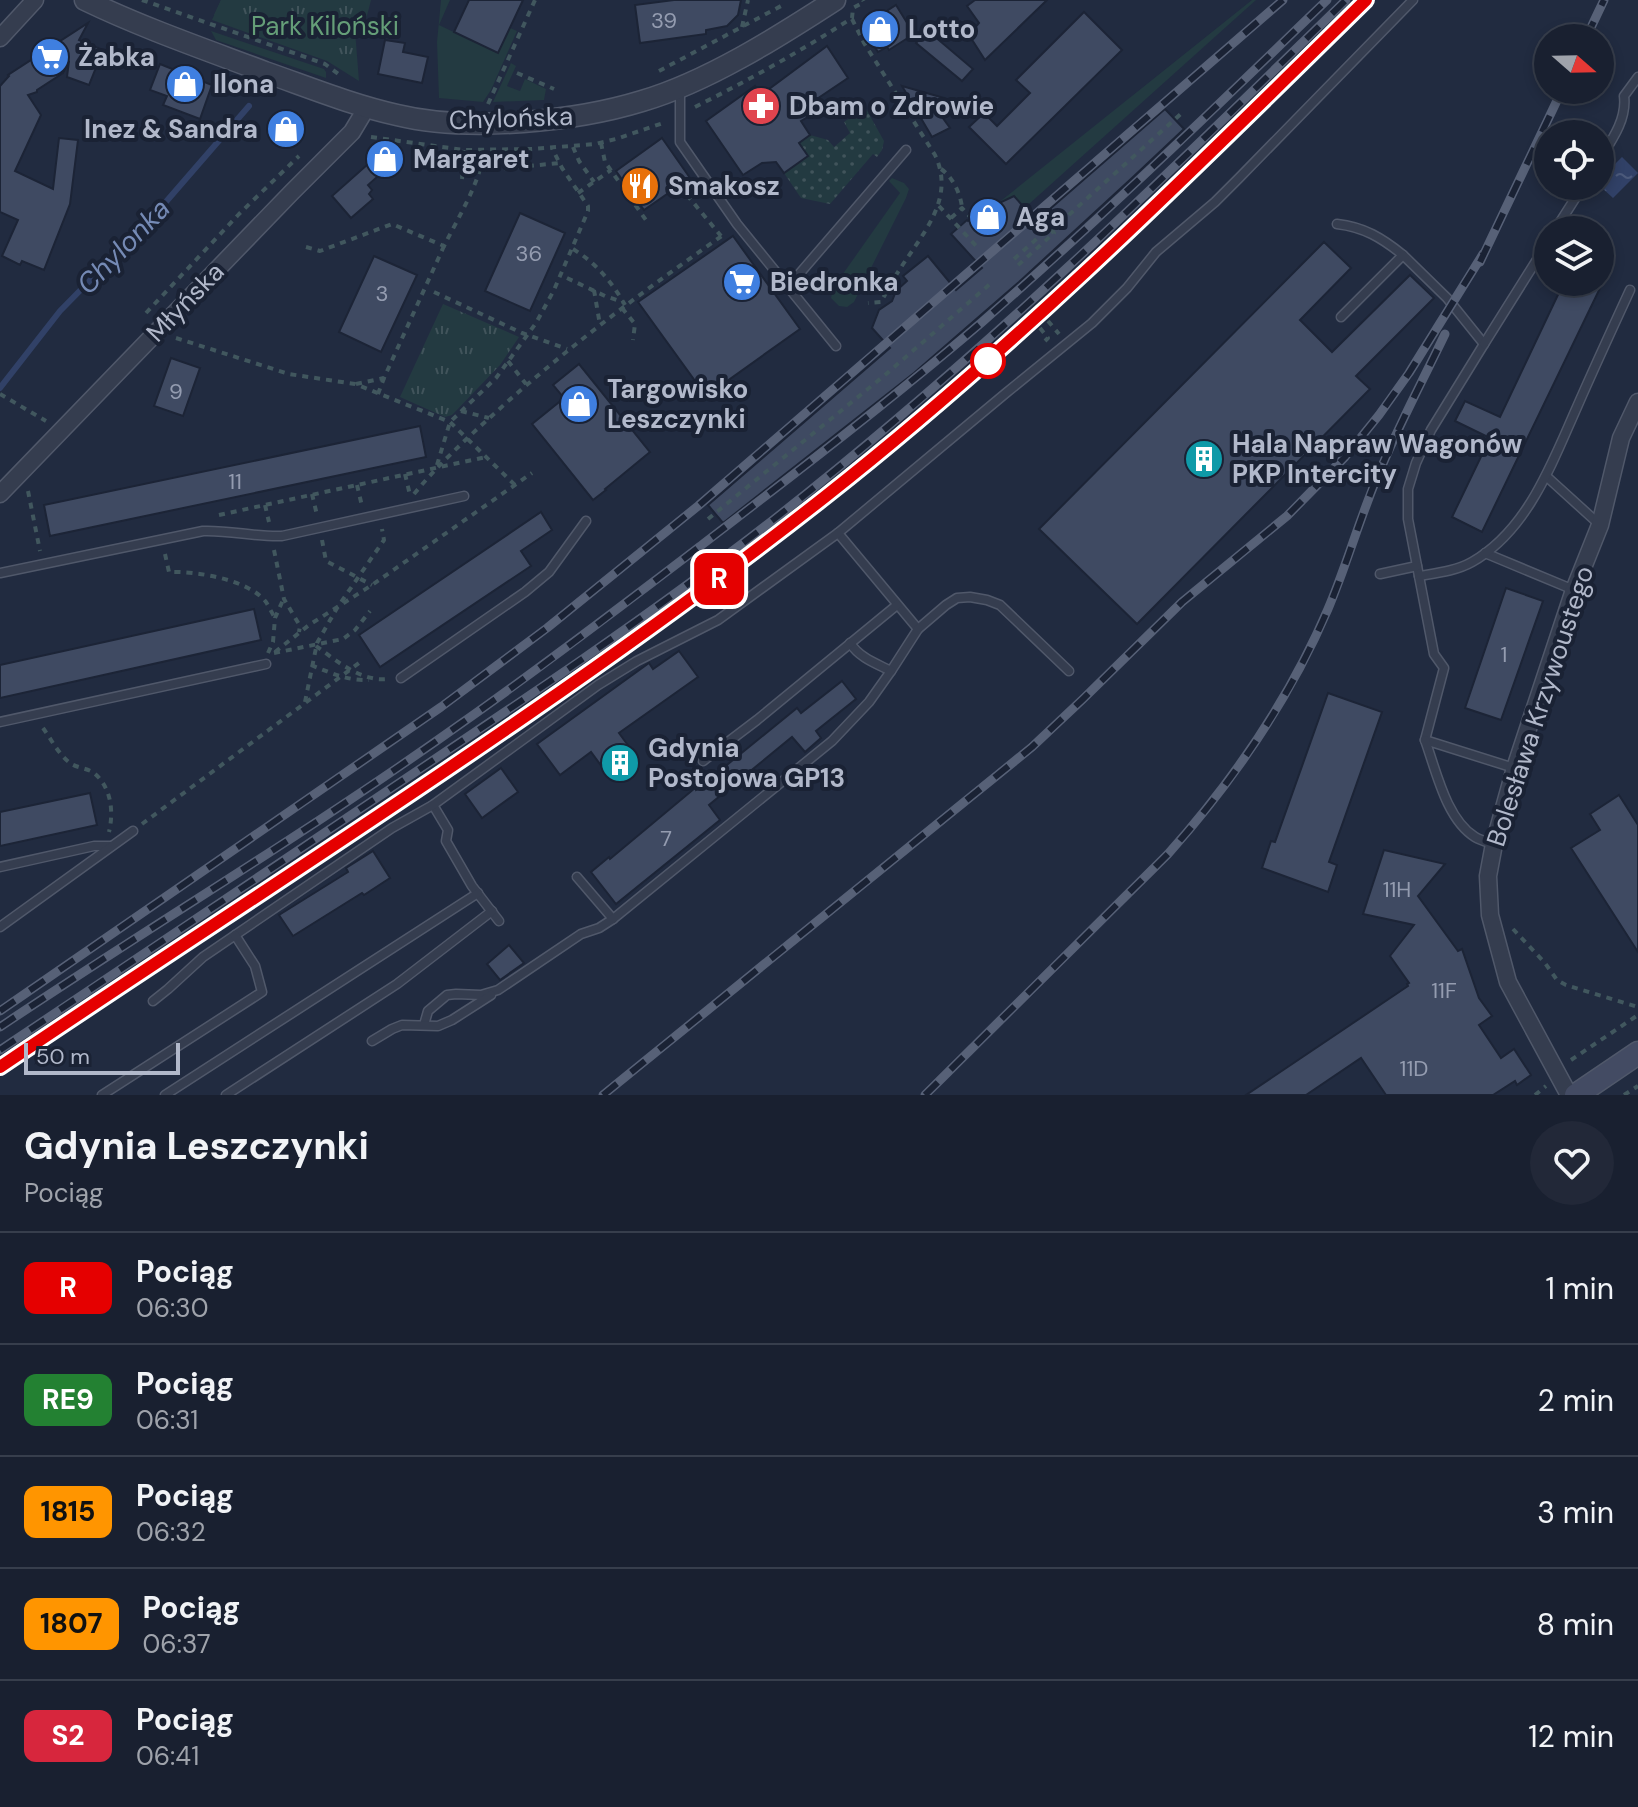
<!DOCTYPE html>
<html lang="pl">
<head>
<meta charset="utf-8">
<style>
  :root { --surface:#192030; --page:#222838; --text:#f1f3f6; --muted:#9fa3ab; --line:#373e4c }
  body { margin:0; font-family:"DM Sans",sans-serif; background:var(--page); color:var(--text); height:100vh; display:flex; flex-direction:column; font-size:30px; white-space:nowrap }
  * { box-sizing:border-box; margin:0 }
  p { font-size:26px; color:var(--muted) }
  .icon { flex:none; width:44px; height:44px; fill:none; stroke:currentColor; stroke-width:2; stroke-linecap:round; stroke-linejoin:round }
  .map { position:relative; height:1095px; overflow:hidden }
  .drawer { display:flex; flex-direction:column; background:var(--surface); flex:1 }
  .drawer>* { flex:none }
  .badge { padding:0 16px; border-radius:12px; font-size:28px; line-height:52px }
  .needle { width:52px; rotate:110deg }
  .buttons { position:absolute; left:1534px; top:24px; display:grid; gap:16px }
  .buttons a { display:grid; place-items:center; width:80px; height:80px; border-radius:50%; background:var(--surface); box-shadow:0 4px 12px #0003,0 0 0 2px var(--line); font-size:40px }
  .scale { position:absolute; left:24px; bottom:20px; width:156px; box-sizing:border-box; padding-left:8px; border:4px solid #b1b8ca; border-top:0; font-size:22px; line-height:28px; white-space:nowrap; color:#b1b8ca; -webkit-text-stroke:6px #1a2234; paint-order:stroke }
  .map>.badge { position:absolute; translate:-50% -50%; box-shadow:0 0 0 4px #fff }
  .round { display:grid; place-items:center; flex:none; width:84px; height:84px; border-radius:42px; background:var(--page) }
  .headline { display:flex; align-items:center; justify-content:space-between; height:136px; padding:0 24px }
  h1 { font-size:38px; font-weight:700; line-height:60px }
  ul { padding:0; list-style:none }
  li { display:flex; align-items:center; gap:24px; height:112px; padding:0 24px; border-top:2px solid var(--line) }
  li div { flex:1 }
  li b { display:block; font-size:30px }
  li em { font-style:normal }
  li .badge { min-width:88px; font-weight:700; text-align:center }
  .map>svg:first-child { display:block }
  .grass { fill:#233a41 }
  .park { fill:url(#park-tufts) }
  .garden { fill:url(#garden-dots) }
  .water { fill:url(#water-ripples) }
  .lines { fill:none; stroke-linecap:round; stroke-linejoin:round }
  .stream { stroke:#314167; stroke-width:6 }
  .building { fill:#3f4a62; stroke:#1c2436; stroke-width:2 }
  .service-casing { stroke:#50586a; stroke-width:11 }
  .minor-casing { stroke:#50586a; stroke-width:19 }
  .tertiary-casing { stroke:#50586a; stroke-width:23 }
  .secondary-casing { stroke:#50586a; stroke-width:25 }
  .path { stroke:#41575e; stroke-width:4; stroke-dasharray:6 6; stroke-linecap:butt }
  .service { stroke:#353d4f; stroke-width:8 }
  .minor { stroke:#353d4f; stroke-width:16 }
  .tertiary { stroke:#353d4f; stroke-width:20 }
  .secondary { stroke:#434b63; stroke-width:22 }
  .rail-casing { stroke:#576177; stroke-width:9 }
  .rail { stroke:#1a2234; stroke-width:6; stroke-dasharray:18; stroke-linecap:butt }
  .line-casing { stroke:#fff; stroke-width:18 }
  .line { stroke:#e50000; stroke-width:12 }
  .stop-dot { fill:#fff; stroke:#e50000; stroke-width:4 }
  .labels { text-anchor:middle; stroke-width:8; stroke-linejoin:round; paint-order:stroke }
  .number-label { font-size:22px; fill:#949cb0 }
  .park-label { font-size:26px; fill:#659e78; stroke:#1a2234 }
  .poi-label { font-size:26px; font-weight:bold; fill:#b1b8ca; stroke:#1a2234; text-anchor:start }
  .street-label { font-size:26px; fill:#b1b8ca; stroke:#1a2234 }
  .water-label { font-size:28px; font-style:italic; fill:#758ab5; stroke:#1a2234 }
</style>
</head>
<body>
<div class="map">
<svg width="1638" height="1095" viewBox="0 0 1638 1095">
  <defs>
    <pattern id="park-tufts" width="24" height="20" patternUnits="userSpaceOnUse" patternTransform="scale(2)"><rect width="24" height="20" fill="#233a41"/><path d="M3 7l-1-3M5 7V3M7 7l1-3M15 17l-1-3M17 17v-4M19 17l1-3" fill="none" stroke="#41545b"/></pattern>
    <pattern id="garden-dots" width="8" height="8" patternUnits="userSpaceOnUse" patternTransform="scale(2)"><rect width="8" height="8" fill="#233a41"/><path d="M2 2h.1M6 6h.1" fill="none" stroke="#41545b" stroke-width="1.8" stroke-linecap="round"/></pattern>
    <pattern id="water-ripples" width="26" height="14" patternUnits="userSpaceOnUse" patternTransform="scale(2)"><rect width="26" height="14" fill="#314167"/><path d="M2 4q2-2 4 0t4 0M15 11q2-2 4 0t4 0" fill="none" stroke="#4c5a7b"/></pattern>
  </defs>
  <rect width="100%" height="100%" fill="#212b40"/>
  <g class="grass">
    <path d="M221,0L359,30H355L359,81L327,61L212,20Z"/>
    <path d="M441,0H450L439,25L497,53L510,28L517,31L491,90L483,102L439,98L437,42Z"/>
    <path d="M1252,0H1256L1029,204L1022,205L997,204Z"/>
    <path d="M211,31L324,69L326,72V78L216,40Z"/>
    <path d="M511,63L516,66L507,86L520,91L525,79L546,89L544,100L493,102Z"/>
    <path d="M892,178L904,183L909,189L906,198L854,302L847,307L839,306L831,298L833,288L900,193L889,181Z"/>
  </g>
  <g class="park">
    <path d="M221,0H371L365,23V31L354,30L355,77L326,55L214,15Z"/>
    <path d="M443,304L519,337L500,365L452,415L445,417L400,397Z"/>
  </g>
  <path class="garden" d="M865,107L884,141L882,150L877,157L873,154L830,204L801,198L784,173L808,156L799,143L810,135L828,140L834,147L850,133L844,122Z"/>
  <path class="water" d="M1622,157L1638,173L1613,198L1600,186V179Z"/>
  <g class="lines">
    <path class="stream" d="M0,388L60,311L158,211L249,106"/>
  </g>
  <g class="building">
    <path d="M469,0H523L498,53L454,32Z"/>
    <path d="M674,0H741L738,15L727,26L706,30V34L640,43L635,5Z"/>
    <path d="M975,0H1047L985,60L969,35L979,23L967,6Z"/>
    <path d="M896,5L914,34L889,50L887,47L878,52L862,27Z"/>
    <path d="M1084,12L1122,50L1006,164L969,127L984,113L997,126L1030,93L1016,80Z"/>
    <path d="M88,23L79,40L103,50L89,85L67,77L69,61L63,73L37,90V92L28,95L41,115L15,171L53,189L59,138L78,140L70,204L44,270L22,261L20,265L2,256L18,220L0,212V86L9,76L8,75Z"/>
    <path d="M927,30L973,69L962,81L916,43Z"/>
    <path d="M385,40L405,43L403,52L428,57L422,83L378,74Z"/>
    <path d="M827,46L848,78L805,107L811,115L801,121L810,135L799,143L808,156L784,173L776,162L762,163L743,175L706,121L755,86L761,95Z"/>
    <path d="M160,64L212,85L200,119L163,105L167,96L150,90Z"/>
    <path d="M902,86L944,98L940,114L950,128L932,137Z"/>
    <path d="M1165,109L1184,129L1132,178L1019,282L914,373L723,523L708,505L890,348L872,328L879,310L892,301L896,291L907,281L903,276L928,256L956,290L982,268L951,234L967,220L968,221L975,215L979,220L997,204L1014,196L1036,221Z"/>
    <path d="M279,113L298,120L297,144L271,134Z"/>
    <path d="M662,138L690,178L644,210L616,171Z"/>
    <path d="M386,148L396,160L368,185L372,190L369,194L373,199L351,218L332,196Z"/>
    <path d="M520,213L565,233L530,311L485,291Z"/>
    <path d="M733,236L800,329L706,396L638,302Z"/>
    <path d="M1324,242L1351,268L1300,320L1332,352L1410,275L1434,298L1356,376L1370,389L1137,624L1039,529Z"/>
    <path d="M374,256L417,275L381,352L339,332Z"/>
    <path d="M1564,282H1603L1482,532L1452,517L1490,438L1455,421L1465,401L1500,417Z"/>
    <path d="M171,358L200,368L183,416L154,406Z"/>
    <path d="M579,364L650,452L605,489L606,490L593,500L532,424L564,398L553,385Z"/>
    <path d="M420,426L426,457L50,536L44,505Z"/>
    <path d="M541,512L552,530L521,551L531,566L380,667L359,635Z"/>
    <path d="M1506,588L1543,601L1501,720L1465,708Z"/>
    <path d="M254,609L261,640L0,698V665Z"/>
    <path d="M679,651L698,677L619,733L638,759L611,779L591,752L560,775L537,744L649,663L653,669Z"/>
    <path d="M842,681L856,699L816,731L821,738L805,752L792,737L709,805L720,820L616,904L591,872L609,857L610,859L695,788L696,790L797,708L801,713Z"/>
    <path d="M1328,693L1382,712L1329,862L1337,865L1328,892L1262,868L1271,841L1275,842Z"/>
    <path d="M501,768L518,792L482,818L465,794Z"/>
    <path d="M90,793L97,825L0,846V812Z"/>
    <path d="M1619,795L1638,825V952L1571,848L1600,830L1590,814Z"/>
    <path d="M1384,850L1445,864L1418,896L1458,951L1462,949L1479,998L1492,1016L1479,1025L1501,1058L1514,1049L1531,1075L1517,1085L1515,1081L1493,1095H1386L1361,1058L1306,1095H1246L1408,986L1407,984L1409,983L1390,956L1414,925L1363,914Z"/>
    <path d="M373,851L390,878L364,895L362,893L293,936L279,915L348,872L346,868Z"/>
    <path d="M509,945L524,963L500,980L487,964Z"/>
  </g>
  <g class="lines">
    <defs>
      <g id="service">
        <path d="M680,87V142L737,224L836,346"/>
        <path d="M1600,159C1612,140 1627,119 1624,96L1638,77"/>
        <path d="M1337,224C1364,227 1382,238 1403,255"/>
        <path d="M1555,230L1583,186"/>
        <path d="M788,287L906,150"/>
        <path d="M1341,317L1403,255L1447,298L1484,344L1431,430L1416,463L1408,489V519L1434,654L1444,668L1425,740L1514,768"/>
        <path d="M1484,344L1548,242"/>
        <path d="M1546,476L1600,525"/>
        <path d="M838,533L918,629"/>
        <path d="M1485,553L1574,590"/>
        <path d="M0,573L203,531C230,530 255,537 282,536L464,496"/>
        <path d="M1380,574L1417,566"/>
        <path d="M1419,576C1437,573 1456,571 1472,562C1528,530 1552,463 1577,407C1594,368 1612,329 1630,290"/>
        <path d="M850,643C860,658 875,663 891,671L918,629L946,605L957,598L970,597L987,600L1000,605L1069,671"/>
        <path d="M401,678L525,592L549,572L586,521"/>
        <path d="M0,722L266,664"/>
        <path d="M1425,740C1436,770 1446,819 1475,837C1480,840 1487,842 1493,844"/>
        <path d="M703,761L757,720L897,605"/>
        <path d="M433,805L448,830L446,841L472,886L499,921"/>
        <path d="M0,867L94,846H111"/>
        <path d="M577,877L613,919"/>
        <path d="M0,927L133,831"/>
        <path d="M153,1001L168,989L203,957L392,828L433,805L598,685L637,661L718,620L838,533L1006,393L1092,323L1127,288L1156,252L1215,202L1239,178L1413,0"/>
        <path d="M424,1025L428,1011L447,995L456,994L481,995L498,990L581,934L599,928L613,919L832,741L869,702L891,671"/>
        <path d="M372,1041L392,1029L402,1025L438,1026L452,1020L491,995"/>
        <path d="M102,1095L262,992L255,966L235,935"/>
        <path d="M165,1095L478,893"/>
        <path d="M226,1095L397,984L492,911"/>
      </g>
      <g id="minor">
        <path d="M0,38L35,0"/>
        <path d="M0,494L292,192L352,132L367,107"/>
        <path d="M1569,1095L1508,982L1490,915L1488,876L1494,844L1515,768L1574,590L1600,525L1621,438L1638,402"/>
      </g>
      <path id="tertiary" d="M85,0C143,28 204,49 265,72C308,87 352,105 397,115C438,125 482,125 523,122C564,119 603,113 642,101C707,82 778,37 835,0"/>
      <path id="secondary" d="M1576,1095L1638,1053"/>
    </defs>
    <use href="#service" class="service-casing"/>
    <use href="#minor" class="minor-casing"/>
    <use href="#tertiary" class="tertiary-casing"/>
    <use href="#secondary" class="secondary-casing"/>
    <g class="path">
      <path d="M142,0L325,64L341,76"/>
      <path d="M852,19L864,43L935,155C956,199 922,234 900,269C893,279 887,291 881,302L868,303"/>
      <path d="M742,27L748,0"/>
      <path d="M659,71L781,6"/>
      <path d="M517,73L554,89"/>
      <path d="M488,104L535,0"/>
      <path d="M695,107C749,80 801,51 852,18L853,8L864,2L863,0"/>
      <path d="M371,137L464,150L532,149L595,144L616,139L666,122"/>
      <path d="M601,143L605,162L648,223"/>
      <path d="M573,147L579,161L594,182"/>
      <path d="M480,169L508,168L560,163"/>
      <path d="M941,169C953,177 961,195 962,208"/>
      <path d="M462,179L464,150"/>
      <path d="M697,188L687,195L721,236"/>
      <path d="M578,193L611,170"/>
      <path d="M939,206L979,249"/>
      <path d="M951,218L962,208L981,229"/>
      <path d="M1051,231L1184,111"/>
      <path d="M306,247L320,251L392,224L444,246C458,218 481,181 484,150"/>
      <path d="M573,249C596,263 612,282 625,305"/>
      <path d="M1014,259L1049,228L1054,233L1016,267"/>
      <path d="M567,278L605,296L623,302"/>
      <path d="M594,290L600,325"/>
      <path d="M434,292L522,333L567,349"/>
      <path d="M622,308L635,324L633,340"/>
      <path d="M146,313L239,214L299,156"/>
      <path d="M1048,321L1059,334"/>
      <path d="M1040,328L1048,338L1045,341"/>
      <path d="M176,338L289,374L355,384L450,422L516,486"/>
      <path d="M508,361L526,384"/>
      <path d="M356,384L384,378L444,246"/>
      <path d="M0,394L46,421"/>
      <path d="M378,394L384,378"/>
      <path d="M461,411L489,418"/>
      <path d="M437,465L450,422L496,378L536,323L554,290L588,211V206L562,168L552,148"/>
      <path d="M405,474L410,495"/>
      <path d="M357,485L362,506"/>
      <path d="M28,491L40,551"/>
      <path d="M312,494L317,515"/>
      <path d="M414,494C442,460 474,432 506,403C576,341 650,286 726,233"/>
      <path d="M265,505L269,522"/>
      <path d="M219,515L486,457"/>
      <path d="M708,519L885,375L990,284"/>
      <path d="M322,540L326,561L372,585"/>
      <path d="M274,550L284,599L300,626L299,632"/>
      <path d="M165,554L169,572C195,571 248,579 266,602C269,607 272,613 275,618"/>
      <path d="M316,646C337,661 361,682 388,679"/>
      <path d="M275,652L309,625L372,585L532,473"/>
      <path d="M268,653L273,642L275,618L283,600"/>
      <path d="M274,653L343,639L355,630L370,611"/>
      <path d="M311,665C331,673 348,681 369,680"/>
      <path d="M305,702L317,643L337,608L384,540L382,529"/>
      <path d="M43,728C51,739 59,755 70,763C77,768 87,768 94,773C111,787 114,811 109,832"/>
      <path d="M142,824L359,663"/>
      <path d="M1513,929L1545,963L1557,980L1566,985L1638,1007"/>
      <path d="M1571,1060L1638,1015"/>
      <path d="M1535,1095L1546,1086"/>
      <path d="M1624,1095L1638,1086"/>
    </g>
    <use href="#service" class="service"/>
    <use href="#minor" class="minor"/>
    <use href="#tertiary" class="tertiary"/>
    <use href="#secondary" class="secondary"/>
    <defs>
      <g id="rail">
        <path d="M1586,38L1604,0"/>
        <path d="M1480,262L1562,90"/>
        <path d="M0,1011L441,707L547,628L698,506L1283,0"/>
        <path d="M0,1027C152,925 310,831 459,725C542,667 623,605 703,544C797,472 891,400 981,323C1100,219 1214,109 1327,0"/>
        <path d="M0,1050C131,962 262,875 393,787C522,701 651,615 773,520C978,360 1161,181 1346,0"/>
        <path d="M0,1067C277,880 563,703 826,496C1019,344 1192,171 1366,0"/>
        <path d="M603,1095L1032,747L1083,699L1182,602L1287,516L1345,457L1379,415L1409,373L1483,254"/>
        <path d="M925,1095L1168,854C1234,780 1289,700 1328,609C1348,562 1361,513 1382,466C1401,421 1424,378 1445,334"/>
      </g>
    </defs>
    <use href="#rail" class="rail-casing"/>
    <use href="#rail" class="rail"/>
  </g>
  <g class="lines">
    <defs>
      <path id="line" d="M0,1067C277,880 563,703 826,496C1019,344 1192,171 1366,0"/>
    </defs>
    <use href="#line" class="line-casing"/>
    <use href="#line" class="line"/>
  </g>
  <defs>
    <symbol id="shop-disc" viewBox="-11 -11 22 22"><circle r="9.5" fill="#3f7fe0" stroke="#1a2234"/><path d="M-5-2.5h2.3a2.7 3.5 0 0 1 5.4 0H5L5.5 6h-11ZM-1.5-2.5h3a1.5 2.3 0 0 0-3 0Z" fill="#fff"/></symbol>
    <symbol id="supermarket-disc" viewBox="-11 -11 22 22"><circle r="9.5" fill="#3f7fe0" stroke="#1a2234"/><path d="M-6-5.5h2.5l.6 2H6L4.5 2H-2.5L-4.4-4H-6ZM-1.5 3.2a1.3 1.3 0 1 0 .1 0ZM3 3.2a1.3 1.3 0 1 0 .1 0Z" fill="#fff"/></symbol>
    <symbol id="pharmacy-disc" viewBox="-11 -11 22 22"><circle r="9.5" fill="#e0444e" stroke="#1a2234"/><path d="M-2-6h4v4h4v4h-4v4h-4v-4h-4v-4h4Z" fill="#fff"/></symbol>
    <symbol id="restaurant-disc" viewBox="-11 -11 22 22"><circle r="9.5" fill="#e8710a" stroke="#1a2234"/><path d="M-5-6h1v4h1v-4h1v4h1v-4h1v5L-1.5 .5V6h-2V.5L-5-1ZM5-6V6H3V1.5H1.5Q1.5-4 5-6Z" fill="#fff"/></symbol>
    <symbol id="building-disc" viewBox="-11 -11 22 22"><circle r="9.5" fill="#0f9aa8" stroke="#1a2234"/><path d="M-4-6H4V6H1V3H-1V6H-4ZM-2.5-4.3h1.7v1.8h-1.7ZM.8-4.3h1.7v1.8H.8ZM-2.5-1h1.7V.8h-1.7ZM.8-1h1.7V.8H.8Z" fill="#fff"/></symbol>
  </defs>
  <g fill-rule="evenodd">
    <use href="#shop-disc" x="858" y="7" width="44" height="44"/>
    <use href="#supermarket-disc" x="28" y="35" width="44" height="44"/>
    <use href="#shop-disc" x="163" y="62" width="44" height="44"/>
    <use href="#pharmacy-disc" x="739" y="84" width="44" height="44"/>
    <use href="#shop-disc" x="264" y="107" width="44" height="44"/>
    <use href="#shop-disc" x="363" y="137" width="44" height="44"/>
    <use href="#restaurant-disc" x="618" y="164" width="44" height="44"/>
    <use href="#shop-disc" x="966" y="195" width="44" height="44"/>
    <use href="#supermarket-disc" x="720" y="260" width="44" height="44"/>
    <use href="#shop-disc" x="557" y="382" width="44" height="44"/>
    <use href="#building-disc" x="1182" y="437" width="44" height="44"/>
    <use href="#building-disc" x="598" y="741" width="44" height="44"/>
  </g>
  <circle class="stop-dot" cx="988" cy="361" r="16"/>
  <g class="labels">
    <g class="number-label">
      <text x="664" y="28">39</text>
      <text x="529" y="261">36</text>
      <text x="382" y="301">3</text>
      <text x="176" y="399">9</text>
      <text x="235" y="489">11</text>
      <text x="1504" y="662">1</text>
      <text x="666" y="846">7</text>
      <text x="1397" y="897">11H</text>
      <text x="1444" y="998">11F</text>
      <text x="1414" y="1076">11D</text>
    </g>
    <g class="park-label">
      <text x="325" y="35">Park Kiloński</text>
    </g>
    <g class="poi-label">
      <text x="908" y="38">Lotto</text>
      <text x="78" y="66">Żabka</text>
      <text x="213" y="93">Ilona</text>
      <text x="789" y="115">Dbam o Zdrowie</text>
      <text x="258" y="138" text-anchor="end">Inez &amp; Sandra</text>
      <text x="413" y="168">Margaret</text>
      <text x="668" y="195">Smakosz</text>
      <text x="1016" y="226">Aga</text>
      <text x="770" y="291">Biedronka</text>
      <text x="607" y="398">Targowisko<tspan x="607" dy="30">Leszczynki</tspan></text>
      <text x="1232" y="453">Hala Napraw Wagonów<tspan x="1232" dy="30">PKP Intercity</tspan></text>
      <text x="648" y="757">Gdynia<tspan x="648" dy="30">Postojowa GP13</tspan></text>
    </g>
    <g class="street-label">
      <text transform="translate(511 118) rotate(-2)" y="9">Chylońska</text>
      <text transform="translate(185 302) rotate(-46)" y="9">Młyńska</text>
      <text transform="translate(1540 706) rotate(-72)" y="9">Bolesława Krzywoustego</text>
    </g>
    <g class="water-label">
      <text transform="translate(123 246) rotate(-46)" y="10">Chylonka</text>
    </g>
  </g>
</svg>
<div class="buttons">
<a><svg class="needle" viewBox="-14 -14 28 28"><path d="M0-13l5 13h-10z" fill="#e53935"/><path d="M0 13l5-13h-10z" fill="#9fa3ab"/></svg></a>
<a><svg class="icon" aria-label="locate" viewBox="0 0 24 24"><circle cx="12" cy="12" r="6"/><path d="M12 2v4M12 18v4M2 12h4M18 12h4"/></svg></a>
<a><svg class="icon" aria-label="layers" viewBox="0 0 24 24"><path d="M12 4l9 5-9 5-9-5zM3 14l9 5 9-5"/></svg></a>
</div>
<div class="scale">50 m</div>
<b class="badge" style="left:719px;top:579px;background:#e50000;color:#fff">R</b>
</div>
<section class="drawer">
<div class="headline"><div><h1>Gdynia Leszczynki</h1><p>Pociąg</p></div><a class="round"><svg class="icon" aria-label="heart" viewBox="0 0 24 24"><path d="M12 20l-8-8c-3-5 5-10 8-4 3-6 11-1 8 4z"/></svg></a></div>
<ul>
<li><span class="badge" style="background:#e50000;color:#fff">R</span><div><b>Pociąg</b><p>06:30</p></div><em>1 min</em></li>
<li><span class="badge" style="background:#238132;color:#fff">RE9</span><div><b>Pociąg</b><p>06:31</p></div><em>2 min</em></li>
<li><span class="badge" style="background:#ff9500;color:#111">1815</span><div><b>Pociąg</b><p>06:32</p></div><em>3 min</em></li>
<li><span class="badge" style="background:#ff9500;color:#111">1807</span><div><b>Pociąg</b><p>06:37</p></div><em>8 min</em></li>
<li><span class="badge" style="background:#d7263d;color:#fff">S2</span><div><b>Pociąg</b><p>06:41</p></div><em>12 min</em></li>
</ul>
</section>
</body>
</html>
